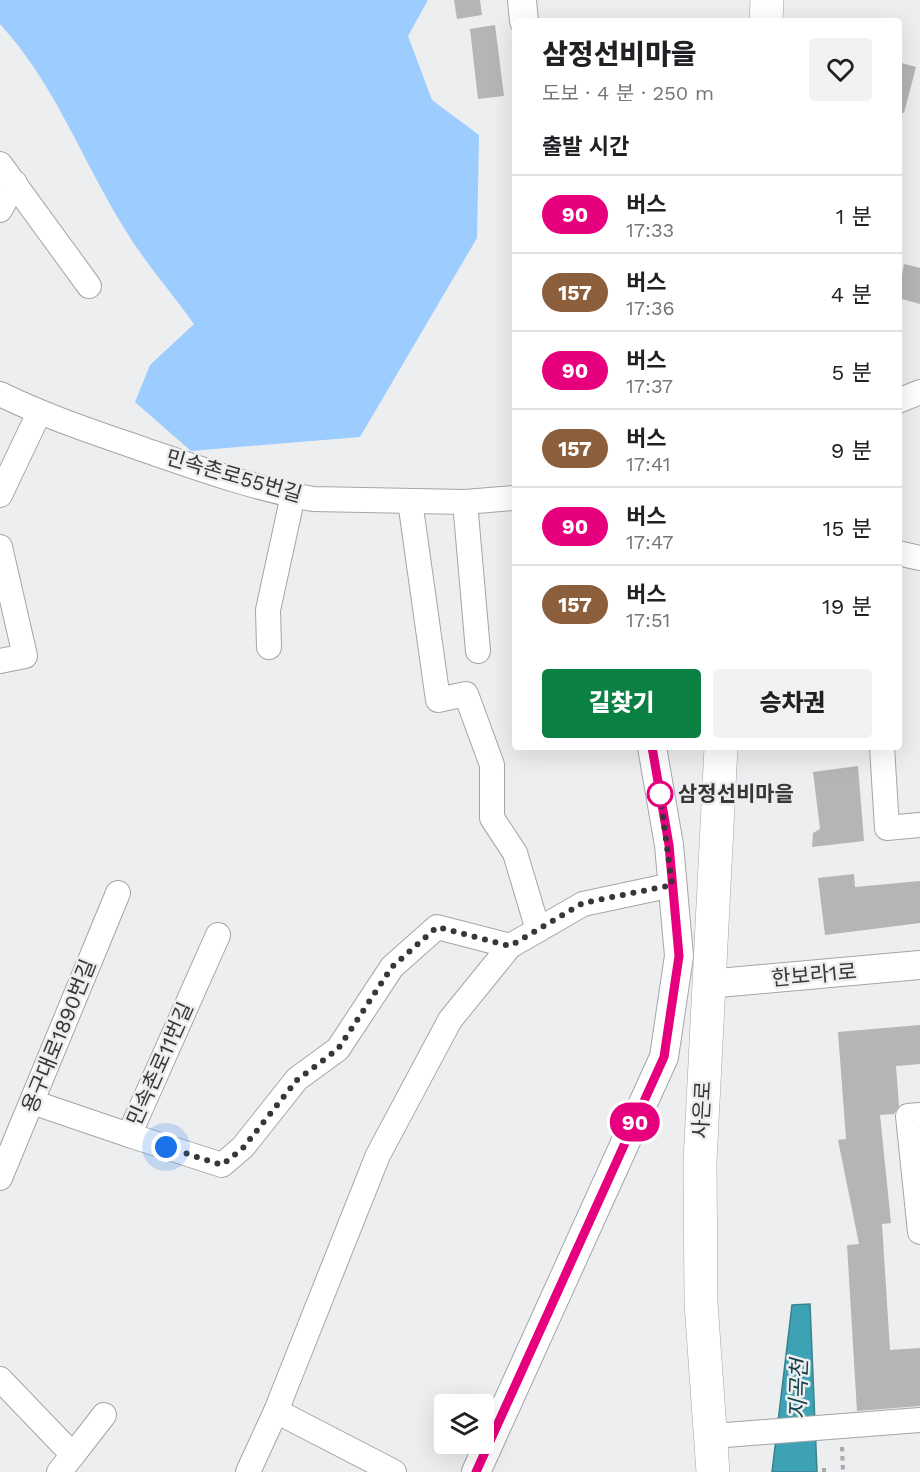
<!DOCTYPE html>
<html lang="ko">
<head>
<meta charset="utf-8">
<style>
  :root { --surface:#fff; --page:#f2f2f2; --text:#202124; --muted:#757577; --line:#e0e0e0; --accent:#0b8043 }
  body { margin:0; font-family:"Work Sans","Noto Sans KR",sans-serif; background:var(--page); color:var(--text); height:100vh; display:flex; flex-direction:column; font-size:22px; white-space:nowrap }
  * { box-sizing:border-box; margin:0 }
  p { font-size:20px; color:var(--muted) }
  .icon { flex:none; width:33px; height:33px; fill:none; stroke:currentColor; stroke-width:2; stroke-linecap:round; stroke-linejoin:round }
  .map { position:relative; flex:1; overflow:hidden }
  .details { position:absolute; left:512px; top:18px; width:390px; height:732px; display:flex; flex-direction:column; background:var(--surface); border-radius:6px; box-shadow:0 6px 24px #0002 }
  .details>* { flex:none }
  .badge { padding:0 12px; border-radius:20px; font-size:21px; line-height:39px }
  .tools { position:absolute; left:434px; top:1394px; display:grid; gap:12px }
  .tools a { display:grid; place-items:center; width:60px; height:60px; border-radius:6px; background:var(--surface); box-shadow:0 6px 24px #0002; font-size:30px }
  .you { position:absolute; width:30px; height:30px; margin:-15px; border:4px solid #fff; border-radius:50%; background:#1a73e8; box-shadow:0 0 0 9px #1a73e833 }
  .map>.badge { position:absolute; translate:-50% -50%; box-shadow:0 0 0 3px #fff }
  h2 { padding:0 30px; font-size:22px; line-height:54px }
  .round { display:grid; place-items:center; flex:none; width:63px; height:63px; border-radius:6px; background:var(--page) }
  .overview { display:flex; align-items:center; justify-content:space-between; height:102px; padding:0 30px }
  h1 { font-size:28px; font-weight:800; line-height:45px }
  .primary-button { display:flex; gap:12px; margin-top:auto; padding:12px 30px }
  .primary-button a { flex:1; height:69px; border-radius:6px; background:var(--accent); color:#fff; font-size:24px; font-weight:800; line-height:69px; text-align:center }
  .primary-button a+a { background:var(--page); color:var(--text) }
  ul { padding:0; list-style:none }
  li { display:flex; align-items:center; gap:18px; height:78px; padding:0 30px; border-top:2px solid var(--line) }
  li div { flex:1 }
  li b { display:block; font-size:22px }
  li em { font-style:normal }
  li .badge { min-width:66px; font-weight:700; text-align:center }
  .map>svg:first-child { display:block }
  .green { fill:#9dccfe }
  .water { fill:#3da2b3; stroke:#3b828e; stroke-width:1.5 }
  .building { fill:#b6b4b5 }
  .lines { fill:none; stroke-linecap:round; stroke-linejoin:round }
  .minor-casing { stroke:#a3a5a7; stroke-width:26 }
  .tertiary-casing { stroke:#a3a5a7; stroke-width:30 }
  .secondary-casing { stroke:#a3a5a7; stroke-width:34 }
  .path { stroke:#a8a9ab; stroke-width:4; stroke-dasharray:4.5 4.5; stroke-linecap:butt }
  .minor { stroke:#fff; stroke-width:24 }
  .tertiary { stroke:#fff; stroke-width:28 }
  .secondary { stroke:#fff; stroke-width:33 }
  .line-casing { stroke:#fff; stroke-width:14 }
  .line { stroke:#e6007e; stroke-width:9 }
  .walk { stroke:#373738; stroke-width:6; stroke-dasharray:0 10.8 }
  .stop-dot { fill:#fff; stroke:#e6007e; stroke-width:3 }
  .labels { text-anchor:middle; stroke-width:5; stroke-linejoin:round; paint-order:stroke }
  .street-label { font-size:21px; fill:#373738; stroke:#eceef0 }
  .stop-label { font-size:21px; font-weight:bold; fill:#373738; stroke:#eceef0; text-anchor:start }
  .water-label { font-size:22px; font-style:italic; fill:#124047; stroke:#eceef0 }
</style>
</head>
<body>
<div class="map">
<svg width="920" height="1472" viewBox="0 0 920 1472">
  <rect width="100%" height="100%" fill="#eceef0"/>
  <path class="green" d="M0,0H428L408,36L432,100L479,135L477,238L360,437L191,451L135,402L150,365L194,324C172,293 146,264 126,231C83,163 56,85 0,24Z"/>
  <path class="water" d="M810,1304L817,1472H772L792,1305Z"/>
  <g class="building">
    <path d="M454,0H480L482,15L457,19Z"/>
    <path d="M495,25L504,96L478,99L470,29Z"/>
    <path d="M898,62L916,67L904,113L898,112Z"/>
    <path d="M904,264L920,268V304L898,298Z"/>
    <path d="M858,766L864,841L812,847L813,833L820,829L813,772Z"/>
    <path d="M854,874L855,887L920,881V923L825,935L818,878Z"/>
    <path d="M920,1025V1064L896,1066L899,1106L894,1114L880,1115L891,1223L882,1224L890,1350L920,1348V1406L857,1411L847,1245L859,1244L838,1140L846,1139L838,1032Z"/>
  </g>
  <g class="lines">
    <defs>
      <g id="minor">
        <path d="M0,164L89,286"/>
        <path d="M0,210L15,183"/>
        <path d="M0,394C47,417 96,433 145,450C200,469 256,489 313,499L465,502L514,498"/>
        <path d="M898,401L920,392"/>
        <path d="M0,495L39,413"/>
        <path d="M410,501L438,700L466,694L492,765V818L515,853L538,930"/>
        <path d="M465,502L478,651"/>
        <path d="M0,547L25,656L0,661"/>
        <path d="M898,553L920,558"/>
        <path d="M269,647L268,610L293,495"/>
        <path d="M882,747L887,828L920,825"/>
        <path d="M218,935L129,1135L222,1165L243,1147L297,1079L338,1049L392,967L437,927L510,946"/>
        <path d="M32,1102L129,1135"/>
        <path d="M920,1115L908,1116L920,1232"/>
        <path d="M0,1178L118,893"/>
        <path d="M0,1379L73,1455L59,1472"/>
        <path d="M276,1411L394,1472"/>
        <path d="M713,1436L920,1420"/>
        <path d="M73,1455L104,1415"/>
        <path d="M248,1472L276,1411L378,1155L450,1020L510,946L583,904L672,885"/>
      </g>
      <g id="tertiary">
        <path d="M522,0L524,21"/>
        <path d="M707,984L920,965"/>
        <path d="M476,1472L664,1057L679,956L669,845L652,747"/>
      </g>
      <g id="secondary">
        <path d="M766,21L767,0"/>
        <path d="M713,1472L701,1303L700,1162L721,747"/>
      </g>
    </defs>
    <use href="#minor" class="minor-casing"/>
    <use href="#tertiary" class="tertiary-casing"/>
    <use href="#secondary" class="secondary-casing"/>
    <g class="path">
      <path d="M842,1447L843,1472"/>
      <path d="M824,1468V1472"/>
    </g>
    <use href="#minor" class="minor"/>
    <use href="#tertiary" class="tertiary"/>
    <use href="#secondary" class="secondary"/>
  </g>
  <g class="lines">
    <defs>
      <path id="line" d="M476,1472L664,1057L679,956L669,845L652,747"/>
    </defs>
    <use href="#line" class="line-casing"/>
    <use href="#line" class="line"/>
    <path class="walk" d="M166,1147L222,1165L243,1148L297,1080L338,1049L392,967L437,927L510,946L583,903L672,885L660,794"/>
  </g>
  <circle class="stop-dot" cx="660" cy="794" r="12"/>
  <g class="labels">
    <g class="street-label">
      <text transform="translate(234 476) rotate(16)" y="7">민속촌로55번길</text>
      <text transform="translate(814 975) rotate(-5)" y="7">한보라1로</text>
      <text transform="translate(59 1036) rotate(-68)" y="7">용구대로1890번길</text>
      <text transform="translate(160 1064) rotate(-66)" y="7">민속촌로11번길</text>
      <text transform="translate(702 1110) rotate(-87)" y="7">사은로</text>
    </g>
    <g class="stop-label">
      <text x="678" y="801">삼정선비마을</text>
    </g>
    <g class="water-label">
      <text transform="translate(798 1389) rotate(-88)" y="8">지곡천</text>
    </g>
  </g>
</svg>
<div class="tools">
<a><svg class="icon" aria-label="layers" viewBox="0 0 24 24"><path d="M12 4l9 5-9 5-9-5zM3 14l9 5 9-5"/></svg></a>
</div>
<div class="you" style="left:166px;top:1147px"></div>
<b class="badge" style="left:635px;top:1122px;background:#e6007e;color:#fff">90</b>
<section class="details">
<div class="overview"><div><h1>삼정선비마을</h1><p>도보 · 4 분 · 250 m</p></div><a class="round"><svg class="icon" aria-label="heart" viewBox="0 0 24 24"><path d="M12 20l-8-8c-3-5 5-10 8-4 3-6 11-1 8 4z"/></svg></a></div>
<h2>출발 시간</h2>
<ul>
<li><span class="badge" style="background:#e6007e;color:#fff">90</span><div><b>버스</b><p>17:33</p></div><em>1 분</em></li>
<li><span class="badge" style="background:#8b5e3c;color:#fff">157</span><div><b>버스</b><p>17:36</p></div><em>4 분</em></li>
<li><span class="badge" style="background:#e6007e;color:#fff">90</span><div><b>버스</b><p>17:37</p></div><em>5 분</em></li>
<li><span class="badge" style="background:#8b5e3c;color:#fff">157</span><div><b>버스</b><p>17:41</p></div><em>9 분</em></li>
<li><span class="badge" style="background:#e6007e;color:#fff">90</span><div><b>버스</b><p>17:47</p></div><em>15 분</em></li>
<li><span class="badge" style="background:#8b5e3c;color:#fff">157</span><div><b>버스</b><p>17:51</p></div><em>19 분</em></li>
</ul>
<div class="primary-button"><a>길찾기</a><a>승차권</a></div>
</section>
</div>
</body>
</html>
